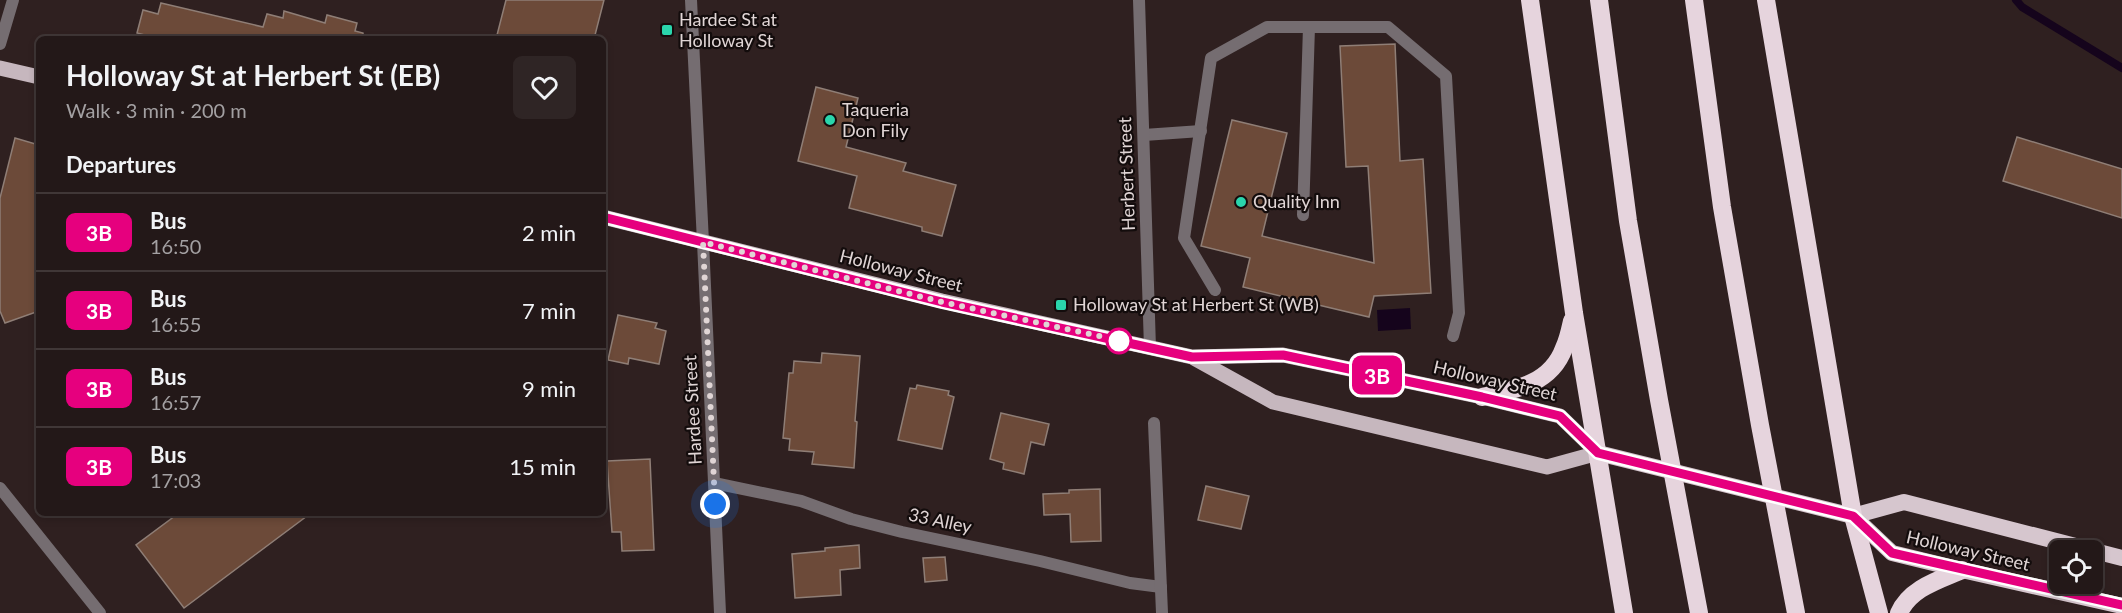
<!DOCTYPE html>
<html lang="en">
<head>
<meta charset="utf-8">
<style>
  :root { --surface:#231818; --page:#2f2525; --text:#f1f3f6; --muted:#a3a0a2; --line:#403737 }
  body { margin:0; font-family:Lato,sans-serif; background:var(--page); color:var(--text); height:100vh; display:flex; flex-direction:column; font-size:22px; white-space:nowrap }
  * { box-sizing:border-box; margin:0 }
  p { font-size:20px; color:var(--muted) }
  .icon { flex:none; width:33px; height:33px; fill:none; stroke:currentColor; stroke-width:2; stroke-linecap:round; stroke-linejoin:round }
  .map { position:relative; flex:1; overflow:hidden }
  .panel { position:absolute; left:36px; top:36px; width:570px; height:480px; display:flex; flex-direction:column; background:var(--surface); border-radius:9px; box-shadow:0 3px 9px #0003,0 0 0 2px var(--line) }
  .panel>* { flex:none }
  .badge { padding:0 12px; border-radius:9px; font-size:21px; line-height:39px }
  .buttons { position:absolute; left:2049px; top:540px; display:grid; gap:12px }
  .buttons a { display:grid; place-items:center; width:54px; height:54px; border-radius:9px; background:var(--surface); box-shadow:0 3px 9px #0003,0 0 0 2px var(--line); font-size:30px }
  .you { position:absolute; width:30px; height:30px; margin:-15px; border:4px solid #fff; border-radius:50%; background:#1a73e8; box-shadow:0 0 0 9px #1a73e833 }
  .map>.badge { position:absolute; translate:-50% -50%; box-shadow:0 0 0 3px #fff }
  h2 { padding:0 30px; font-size:22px; line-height:54px }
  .round { display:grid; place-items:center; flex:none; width:63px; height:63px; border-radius:9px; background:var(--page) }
  .headline { display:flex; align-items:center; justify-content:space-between; height:102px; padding:0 30px }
  h1 { font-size:28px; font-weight:700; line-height:45px }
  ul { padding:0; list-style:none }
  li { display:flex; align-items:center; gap:18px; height:78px; padding:0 30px; border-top:2px solid var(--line) }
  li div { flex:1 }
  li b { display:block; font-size:22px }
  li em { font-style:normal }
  li .badge { min-width:66px; font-weight:700; text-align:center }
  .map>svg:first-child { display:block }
  .water { fill:#15041c }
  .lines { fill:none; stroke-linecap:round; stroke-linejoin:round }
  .stream { stroke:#15041c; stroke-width:8 }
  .building { fill:#6c4a39; stroke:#8f7e76; stroke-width:1.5 }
  .service { stroke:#756d71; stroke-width:12 }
  .minor { stroke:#756d71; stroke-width:12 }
  .tertiary { stroke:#756d71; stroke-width:12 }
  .primary { stroke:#c6b7be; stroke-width:15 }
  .trunk { stroke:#d6c6ce; stroke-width:16 }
  .motorway { stroke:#e6d4dd; stroke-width:18 }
  .line-casing { stroke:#fff; stroke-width:14 }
  .line { stroke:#e6007e; stroke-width:9 }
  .walk { stroke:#e0d5d5; stroke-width:6; stroke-dasharray:0 10.8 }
  .poi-dot { fill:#2ad5ac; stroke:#130c0c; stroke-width:2 }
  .stop-dot { fill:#fff; stroke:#e6007e; stroke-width:3 }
  .labels { text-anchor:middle; stroke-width:4.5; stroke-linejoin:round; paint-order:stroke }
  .poi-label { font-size:18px; fill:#e0d5d5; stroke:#130c0c; text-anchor:start }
  .street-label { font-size:18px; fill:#e0d5d5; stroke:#130c0c }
</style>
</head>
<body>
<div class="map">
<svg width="2122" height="613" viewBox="0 0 2122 613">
  <rect width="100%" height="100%" fill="#2f2020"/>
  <path class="water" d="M1410,308L1411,329L1378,331L1377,310Z"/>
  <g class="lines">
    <path class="stream" d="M2016,0L2022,7L2122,68"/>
  </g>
  <g class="building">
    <path d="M506,0H604L594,39H496Z"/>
    <path d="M161,3L263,27L267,14L283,18L284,11L325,23L327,15L357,23L355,31L363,33V39H160L137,33L143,10L158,14Z"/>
    <path d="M1395,44L1400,161L1423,159L1431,293L1374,296L1369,317L1243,287L1250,258L1201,246L1232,120L1287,133L1262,236L1374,263L1368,166L1346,167L1340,46Z"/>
    <path d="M816,87L858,98L846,147L906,163L903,171L956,185L942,236L922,231V227L849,208L857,176L798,161Z"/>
    <path d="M2017,137L2122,169V218L2003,181Z"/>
    <path d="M15,138L39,145V256L37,263L39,267V311L5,323L0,311V198Z"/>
    <path d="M618,315L657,323L655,328L666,331L659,364L629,358L628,364L608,360Z"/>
    <path d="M822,353L860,356L855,421L857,422L854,468L812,464L814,452L789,450L790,439L783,438L789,373H793L794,361L821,363Z"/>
    <path d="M917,385L949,391L948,395L954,397L942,449L898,440L910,388L916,389Z"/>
    <path d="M1001,413L1049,424L1044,445L1031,442L1024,474L1003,469L1004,463L990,459Z"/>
    <path d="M650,459L654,550L622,551L621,532H612L607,461Z"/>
    <path d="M1206,486L1249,496L1241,529L1198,520Z"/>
    <path d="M1100,489L1101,541L1071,542L1070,514L1044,515L1043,494L1069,493V490Z"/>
    <path d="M179,513H311L184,608L136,545Z"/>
    <path d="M859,545L860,568L840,570L841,595L795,598L792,554L825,551V548Z"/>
    <path d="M945,557L947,580L925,582L923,558Z"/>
  </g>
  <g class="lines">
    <g class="service">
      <path d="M0,44L13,0"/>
      <path d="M1144,135L1201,131"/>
      <path d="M1303,215L1309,27"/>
      <path d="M1215,290L1184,238L1211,58L1267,27H1388L1446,76L1459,313L1453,336"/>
      <path d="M714,483L801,501L851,519L902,532L1040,561L1130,583L1161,587"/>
    </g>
    <g class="minor">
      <path d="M1139,0L1150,348"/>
      <path d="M703,242L720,613"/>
      <path d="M1154,423L1162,613"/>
    </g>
    <g class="tertiary">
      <path d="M691,0L703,242"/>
      <path d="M0,488L100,613"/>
    </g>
    <g class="primary">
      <path d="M0,68L39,77"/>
      <path d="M603,217L942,301L1192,357L1283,355L1482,397L1560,416L1598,453L1547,467L1273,402L1192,357"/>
    </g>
    <g class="trunk">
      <path d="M1598,453L1853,516L1892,553L1962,570L2122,606"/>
      <path d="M1853,516L1904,502L2122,558"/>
    </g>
    <g class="motorway">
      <path d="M1530,0L1574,313L1624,613"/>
      <path d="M1599,0L1628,221L1659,400L1699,613"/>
      <path d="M1694,0L1722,207L1760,425L1796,613"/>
      <path d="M1766,0L1853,516L1879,613"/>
      <path d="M1482,397C1515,390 1551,384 1564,348C1568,340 1570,330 1572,321"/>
      <path d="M1899,613C1910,588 1939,580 1962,570"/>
    </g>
  </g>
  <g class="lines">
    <defs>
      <path id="line" d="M603,217L942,302L1192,357L1283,355L1482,397L1560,416L1598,453L1853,516L1892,553L2122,605"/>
    </defs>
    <use href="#line" class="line-casing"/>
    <use href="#line" class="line"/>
    <path class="walk" d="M715,504L703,242L942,302L1127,342L1119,341"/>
  </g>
  <g class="poi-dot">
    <rect x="661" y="24" width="12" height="12" rx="3"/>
    <circle cx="830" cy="120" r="6"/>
    <circle cx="1241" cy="202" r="6"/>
    <rect x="1055" y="299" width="12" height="12" rx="3"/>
  </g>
  <circle class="stop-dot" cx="1119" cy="341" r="12"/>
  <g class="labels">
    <g class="poi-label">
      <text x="679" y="26">Hardee St at<tspan x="679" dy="21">Holloway St</tspan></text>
      <text x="842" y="116">Taqueria<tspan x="842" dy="21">Don Fily</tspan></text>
      <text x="1253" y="208">Quality Inn</text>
      <text x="1073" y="311">Holloway St at Herbert St (WB)</text>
    </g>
    <g class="street-label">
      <text transform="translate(1127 174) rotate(-92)" y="6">Herbert Street</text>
      <text transform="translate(901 271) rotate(14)" y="6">Holloway Street</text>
      <text transform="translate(1495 381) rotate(13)" y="6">Holloway Street</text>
      <text transform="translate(693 410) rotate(-93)" y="6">Hardee Street</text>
      <text transform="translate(940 521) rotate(12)" y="6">33 Alley</text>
      <text transform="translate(1968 551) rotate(13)" y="6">Holloway Street</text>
    </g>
  </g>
</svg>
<div class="buttons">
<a><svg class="icon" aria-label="locate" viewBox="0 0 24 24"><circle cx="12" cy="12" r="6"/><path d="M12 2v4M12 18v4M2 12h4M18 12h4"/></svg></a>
</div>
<div class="you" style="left:715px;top:504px"></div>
<b class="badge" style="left:1377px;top:375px;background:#e6007e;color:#fff">3B</b>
<section class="panel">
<div class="headline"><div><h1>Holloway St at Herbert St (EB)</h1><p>Walk · 3 min · 200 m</p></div><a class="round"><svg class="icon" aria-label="heart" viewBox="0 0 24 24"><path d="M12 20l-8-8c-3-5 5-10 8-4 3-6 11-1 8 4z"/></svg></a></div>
<h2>Departures</h2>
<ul>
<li><span class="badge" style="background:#e6007e;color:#fff">3B</span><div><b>Bus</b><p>16:50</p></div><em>2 min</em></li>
<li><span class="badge" style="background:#e6007e;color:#fff">3B</span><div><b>Bus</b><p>16:55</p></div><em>7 min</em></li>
<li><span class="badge" style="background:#e6007e;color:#fff">3B</span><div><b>Bus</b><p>16:57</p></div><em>9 min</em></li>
<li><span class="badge" style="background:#e6007e;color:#fff">3B</span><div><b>Bus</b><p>17:03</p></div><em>15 min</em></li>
</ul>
</section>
</div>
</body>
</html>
